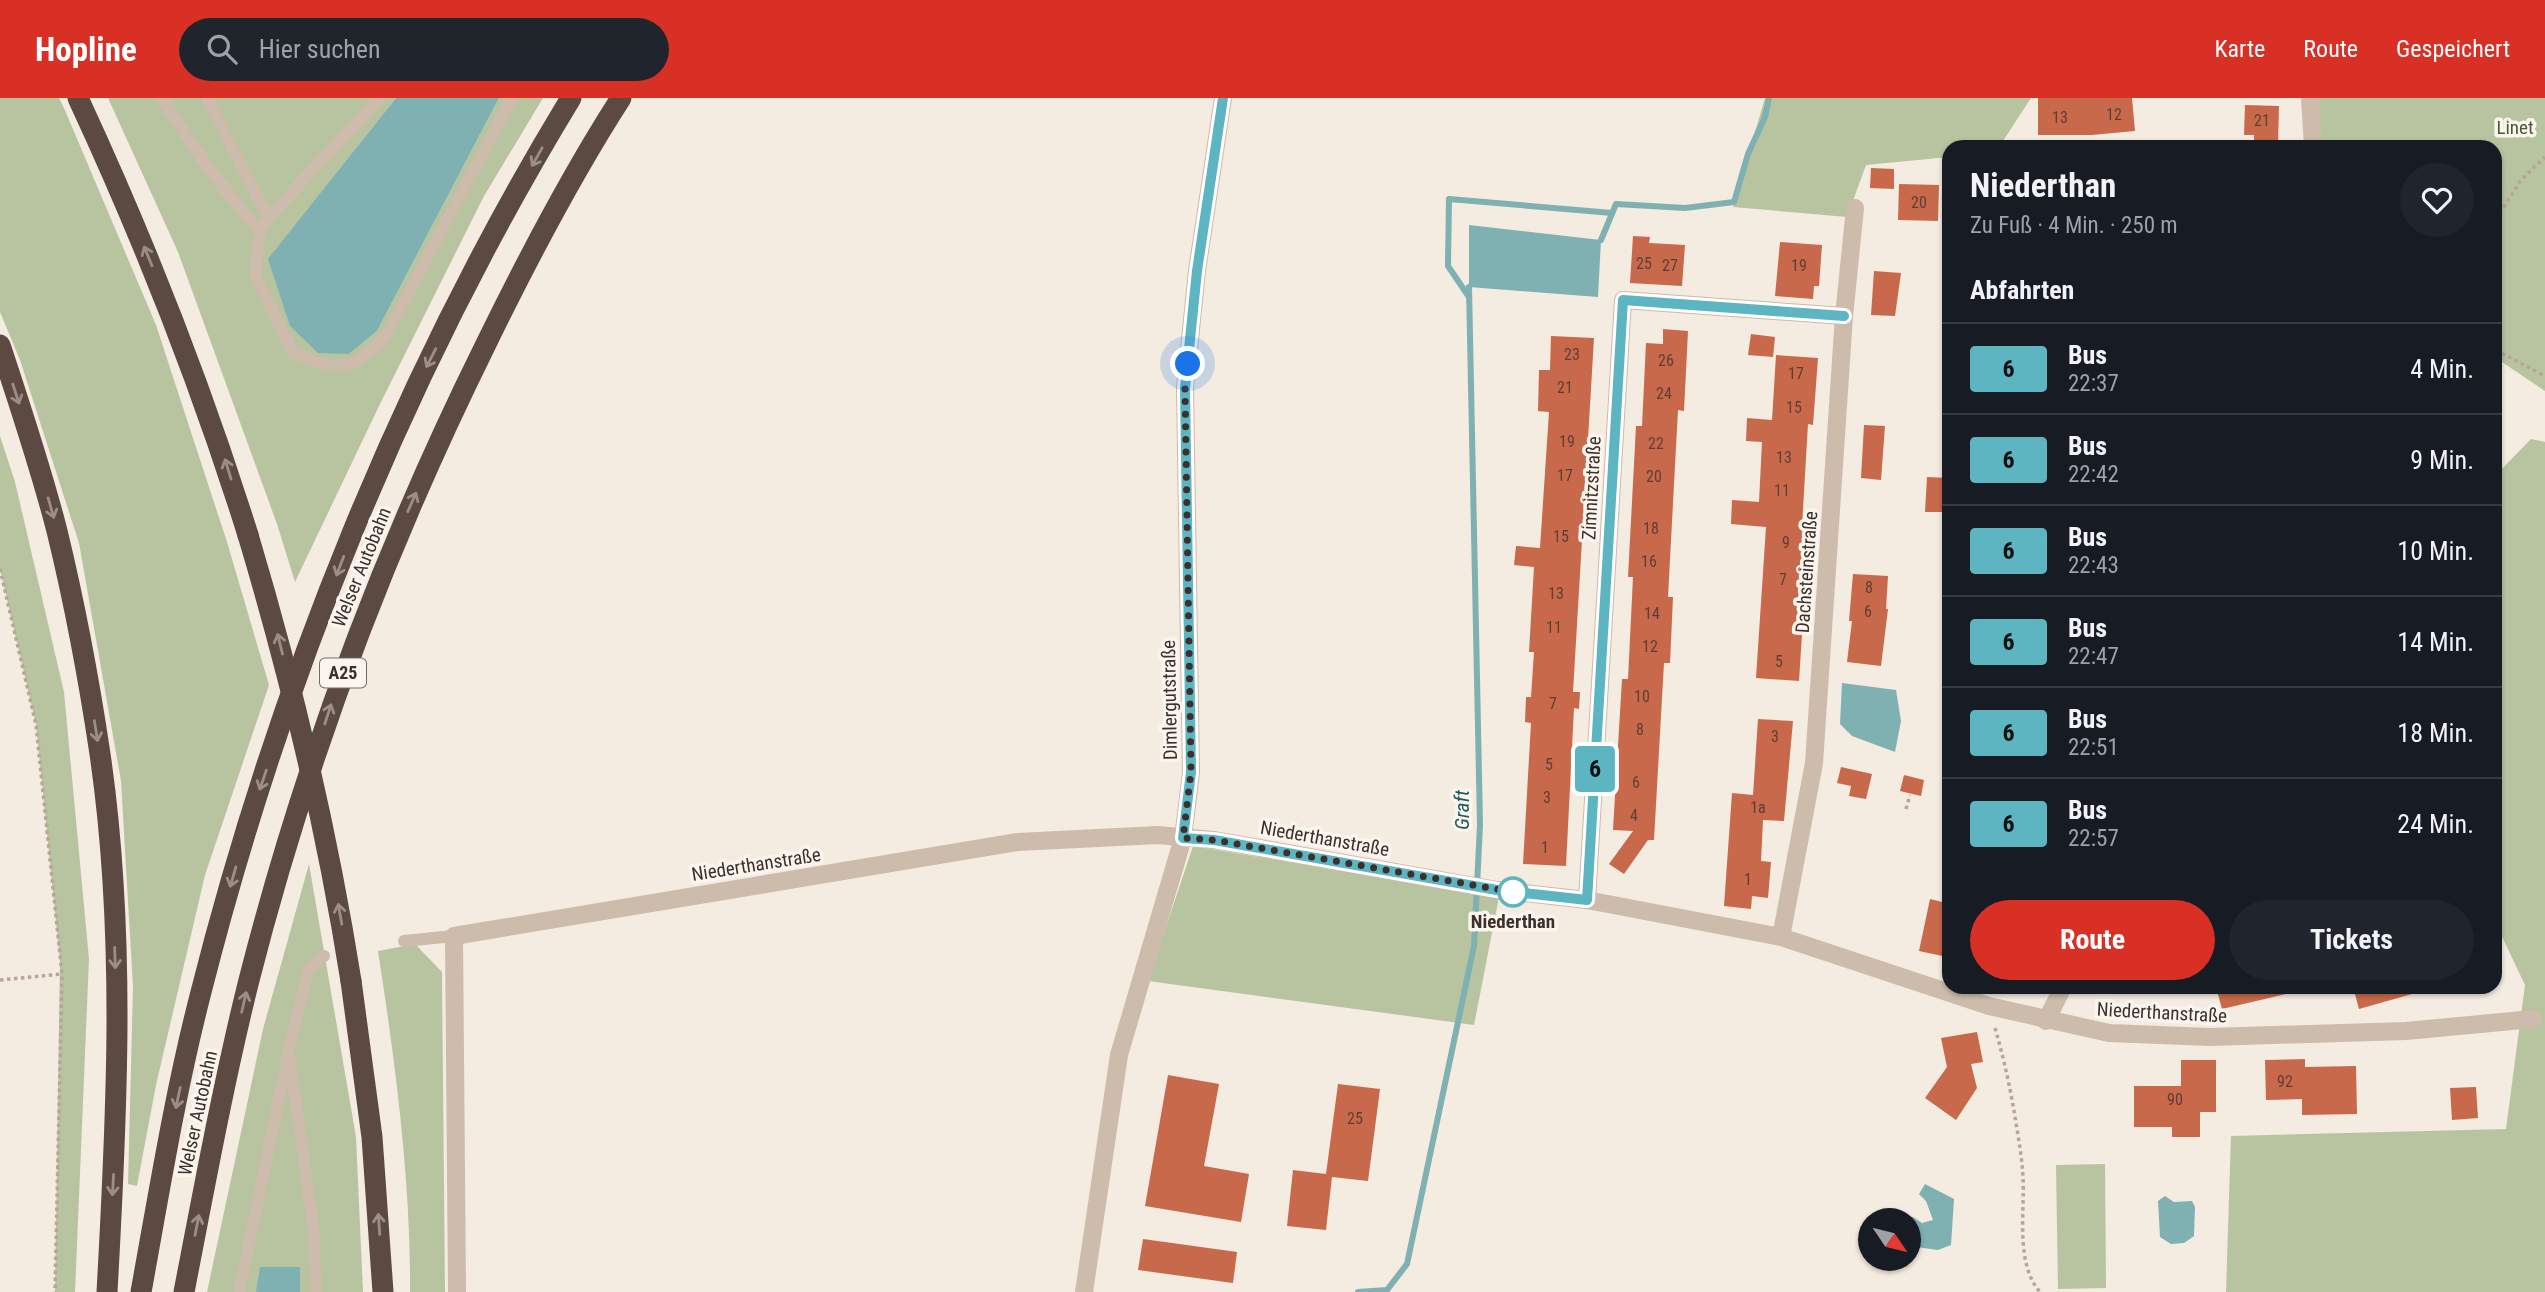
<!DOCTYPE html>
<html lang="de">
<head>
<meta charset="utf-8">
<style>
  :root { --surface:#171b24; --page:#20242c; --text:#f1f3f6; --muted:#9ea1a6; --line:#363941; --accent:#d93025 }
  body { margin:0; font-family:"Roboto Condensed",sans-serif; background:var(--page); color:var(--text); height:100vh; display:flex; flex-direction:column; font-size:26px; white-space:nowrap }
  * { box-sizing:border-box; margin:0 }
  p { font-size:23px; color:var(--muted) }
  .icon { flex:none; width:38px; height:38px; fill:none; stroke:currentColor; stroke-width:2; stroke-linecap:round; stroke-linejoin:round }
  .map { position:relative; flex:1; overflow:hidden }
  .details { position:absolute; left:1942px; top:42px; width:560px; height:854px; display:flex; flex-direction:column; background:var(--surface); border-radius:21px; box-shadow:0 2px 5px #0004 }
  .details>* { flex:none }
  .badge { padding:0 14px; border-radius:5px; font-size:24px; line-height:46px }
  .needle { width:46px; rotate:125deg }
  .tools { position:absolute; left:1858px; top:1110px; display:grid; gap:14px }
  .tools a { display:grid; place-items:center; width:63px; height:63px; border-radius:50%; background:var(--surface); box-shadow:0 2px 5px #0004; font-size:35px }
  .you { position:absolute; width:35px; height:35px; margin:-18px; border:5px solid #fff; border-radius:50%; background:#1a73e8; box-shadow:0 0 0 10px #1a73e833 }
  .map>.badge { position:absolute; translate:-50% -50%; box-shadow:0 0 0 4px #fff }
  h2 { padding:0 28px; font-size:26px; line-height:63px }
  .round { display:grid; place-items:center; flex:none; width:74px; height:74px; border-radius:37px; background:var(--page) }
  .overview { display:flex; align-items:center; justify-content:space-between; height:119px; padding:0 28px }
  h1 { font-size:33px; font-weight:700; line-height:52px }
  .cta { display:flex; gap:14px; margin-top:auto; padding:14px 28px }
  .cta a { flex:1; height:80px; border-radius:42px; background:var(--accent); color:#fff; font-size:28px; font-weight:700; line-height:80px; text-align:center }
  .cta a+a { background:var(--page); color:var(--text) }
  ul { padding:0; list-style:none }
  li { display:flex; align-items:center; gap:21px; height:91px; padding:0 28px; border-top:2px solid var(--line) }
  li div { flex:1 }
  li b { display:block; font-size:26px }
  li em { font-style:normal }
  li .badge { min-width:77px; font-weight:700; text-align:center }
  header { display:flex; align-items:center; gap:42px; box-sizing:border-box; height:98px; padding:0 35px; background:var(--accent); color:#fff }
  header strong { font-size:33px }
  nav { display:flex; gap:38px; margin-inline-start:auto; font-size:24px }
  .search { width:490px; height:63px; background:var(--page); display:flex; align-items:center; gap:18px; box-sizing:border-box; padding:0 24px; border-radius:38px; color:var(--muted); font-size:26px }
  .map>svg:first-child { display:block }
  .green { fill:#b8c4a0 }
  .water { fill:#7fb0b2 }
  .lines { fill:none; stroke-linecap:round; stroke-linejoin:round }
  .stream { stroke:#7fb0b2; stroke-width:6 }
  .building { fill:#c8694b }
  .path { stroke:#b9a596; stroke-width:3.5; stroke-dasharray:3.5 3.5; stroke-linecap:butt }
  .lane { stroke:#cdbbac; stroke-width:12 }
  .street { stroke:#cdbbac; stroke-width:18 }
  .highway { stroke:#5c4a42; stroke-width:21 }
  .highway-bridge { stroke:#5c4a42; stroke-width:21 }
  .oneway { stroke:#9c8e87 }
  .line-casing { stroke:#fff; stroke-width:16 }
  .line { stroke:#5db5c2; stroke-width:10 }
  .walk { stroke:#3b302b; stroke-width:7; stroke-dasharray:0 12.6 }
  .stop-dot { fill:#fff; stroke:#5db5c2; stroke-width:3.5 }
  .labels { text-anchor:middle; stroke-width:7; stroke-linejoin:round; paint-order:stroke }
  .number-label { font-size:16px; fill:#5e3e33 }
  .shield { fill:#fbf5ee; stroke:#756b66; stroke-width:2 }
  .shield-label { font-size:18px; font-weight:bold; fill:#3b302b }
  .park-label { font-size:19px; fill:#4a5a2e; stroke:#fbf5ee }
  .street-label { font-size:19px; fill:#3b302b; stroke:#fbf5ee }
  .stop-label { font-size:19px; font-weight:bold; fill:#3b302b; stroke:#fbf5ee }
  .water-label { font-size:21px; font-style:italic; fill:#1f5a5e; stroke:#fbf5ee }
</style>
</head>
<body>
<header>
<strong>Hopline</strong>
<div class="search"><svg class="icon" aria-label="search" viewBox="0 0 24 24"><circle cx="10" cy="10" r="6"/><path d="M15 15l6 6"/></svg>Hier suchen</div>
<nav><a>Karte</a><a>Route</a><a>Gespeichert</a></nav>
</header>
<div class="map">
<svg width="2545" height="1194" viewBox="0 0 2545 1194">
  <rect width="100%" height="100%" fill="#f4ebe1"/>
  <g class="green">
    <path d="M0,0H59L64,10L156,227L227,444L269,587L205,777L156,987L137,1088L128,1086L133,889L121,683L79,445L20,262L0,214Z"/>
    <path d="M108,0H396L269,161L349,256L377,233L499,0H543L484,98L379,308L295,484L277,426L178,154Z"/>
    <path d="M1765,0H2031L1999,49H1950L1949,59L1866,67L1847,119L1733,109Z"/>
    <path d="M2317,0H2545V293L2496,260V49H2321Z"/>
    <path d="M0,338L15,384L64,594L89,861L75,1194H55L60,864L36,627L0,471Z"/>
    <path d="M2531,341L2545,344V1194H2226L2231,1038L2506,1031L2525,887L2496,826V377Z"/>
    <path d="M1193,748L1499,799L1474,927L1148,883Z"/>
    <path d="M309,766L356,1039L363,1194H207L263,931Z"/>
    <path d="M415,846L442,874L445,1194H410C411,1083 395,963 378,853Z"/>
    <path d="M2105,1066L2106,1190L2058,1191L2056,1067Z"/>
  </g>
  <g class="water">
    <path d="M396,0H499L377,233L349,256L318,255L290,228L268,161Z"/>
    <path d="M1469,127L1601,142L1598,199L1469,189Z"/>
    <path d="M1842,585L1896,592L1901,623L1895,654L1852,638L1840,626Z"/>
    <path d="M1925,1086L1954,1101L1951,1147L1938,1152L1909,1148V1122H1907L1913,1119L1922,1125L1933,1122L1926,1103L1919,1096Z"/>
    <path d="M2165,1098L2174,1104L2192,1103L2195,1109L2194,1138L2184,1145L2171,1146L2160,1139L2158,1103Z"/>
    <path d="M260,1169H300V1194H256Z"/>
  </g>
  <g class="lines">
    <g class="stream">
      <path d="M1601,142L1616,106L1685,110L1734,104L1748,56L1765,19L1769,0"/>
      <path d="M1469,199L1448,168L1449,101L1612,115"/>
      <path d="M1358,1194L1387,1192L1407,1166L1474,848L1480,727L1469,189"/>
    </g>
  </g>
  <g class="building">
    <path d="M2038,0H2132L2135,33L2092,37H2038Z"/>
    <path d="M2245,7L2279,8L2278,47H2254V37H2244Z"/>
    <path d="M1871,70L1894,71V91L1870,90Z"/>
    <path d="M1899,86L1939,87L1938,123L1898,122Z"/>
    <path d="M1633,138L1650,139L1649,145L1685,147L1682,188L1630,185Z"/>
    <path d="M1780,144L1822,147L1819,188H1814L1813,201L1775,198Z"/>
    <path d="M1874,173L1901,175L1895,218L1871,217Z"/>
    <path d="M1663,231L1688,233L1684,313L1678,312L1673,405L1668,499H1673L1670,565H1664L1654,742H1648L1624,776L1609,766L1633,733L1613,732L1622,581H1628L1633,479H1628L1636,328H1642L1646,245L1663,246Z"/>
    <path d="M1751,236L1775,239L1773,259L1748,257Z"/>
    <path d="M1551,238L1594,240L1573,594H1580L1579,611L1574,610L1566,768L1523,766L1531,625L1525,624L1526,599H1531L1534,554H1529L1534,469L1514,467L1516,448L1540,450L1549,314L1538,313L1539,272H1550Z"/>
    <path d="M1776,257L1818,260L1813,327L1808,326L1802,428H1809L1799,583L1756,580L1766,429L1731,426L1732,402L1759,404L1762,344L1746,343L1747,320L1772,322Z"/>
    <path d="M1864,327L1885,328L1881,382L1861,380Z"/>
    <path d="M1927,379L1950,380V414H1925Z"/>
    <path d="M1853,476L1888,478L1886,511H1888L1881,568L1847,564L1852,523H1849Z"/>
    <path d="M1758,621L1793,623L1784,723L1763,722L1761,763L1771,764L1768,800L1752,798L1751,811L1724,808L1732,695L1753,697Z"/>
    <path d="M1841,669L1872,676L1866,701L1849,698L1851,688L1837,685Z"/>
    <path d="M1904,677L1924,682L1921,698L1900,693Z"/>
    <path d="M1930,801L1950,806V846L1947,859L1919,853Z"/>
    <path d="M2216,889H2285L2286,896L2222,911Z"/>
    <path d="M2353,889H2418L2419,894L2359,911Z"/>
    <path d="M1977,934L1983,964L1971,966L1977,990L1956,1022L1925,1000L1947,969L1941,940Z"/>
    <path d="M2305,961V969L2356,968L2357,1016L2302,1017V1001L2266,1002L2265,962Z"/>
    <path d="M2181,962H2216V1014H2200V1039H2172V1029H2134V988H2181Z"/>
    <path d="M1168,977L1219,986L1204,1068L1249,1076L1241,1124L1145,1108Z"/>
    <path d="M1338,986L1380,991L1368,1083L1332,1079L1326,1132L1287,1128L1293,1072L1326,1076Z"/>
    <path d="M2476,989L2478,1020L2452,1022L2450,990Z"/>
    <path d="M1143,1141L1237,1154L1233,1185L1138,1172Z"/>
  </g>
  <g class="lines">
    <g class="path">
      <path d="M2496,121L2521,82L2545,59"/>
      <path d="M2496,252L2545,278"/>
      <path d="M0,471L36,627L62,876L55,1194"/>
      <path d="M1906,711L1910,697"/>
      <path d="M0,882L62,876"/>
      <path d="M1995,930C2004,961 2011,993 2016,1025C2019,1043 2022,1061 2023,1079C2025,1115 2015,1165 2040,1194"/>
    </g>
    <g class="lane">
      <path d="M162,0C191,47 223,92 260,133"/>
      <path d="M207,0L268,120"/>
      <path d="M380,0L268,120L260,133L255,177L294,256C339,272 350,275 385,239L512,0"/>
      <path d="M404,843L454,838"/>
      <path d="M290,963L313,1127L316,1194"/>
      <path d="M239,1194L289,952L308,872L324,858"/>
    </g>
    <g class="street">
      <path d="M2310,0L2313,49"/>
      <path d="M1587,802L1623,202L1844,218"/>
      <path d="M1781,839L1814,665L1844,218L1855,110"/>
      <path d="M2046,923L2063,889"/>
      <path d="M457,1194L454,838L1018,744L1158,737L1214,742L1497,792L1587,802L1781,839L1989,908L2109,935L2210,939L2406,933L2533,921"/>
      <path d="M1084,1194L1119,957L1183,740L1191,675L1185,290L1197,173L1223,0"/>
    </g>
    <g class="highway">
      <path d="M78,0C144,142 201,287 248,437"/>
      <path d="M0,247C20,308 41,370 57,433C75,507 89,582 100,656C126,834 117,1015 107,1194"/>
      <path d="M351,883L372,1039L383,1194"/>
      <path d="M141,1194C159,1095 175,995 200,898C279,585 403,276 571,0"/>
      <path d="M184,1194C204,1091 223,987 248,886C304,665 384,452 485,248C526,164 570,79 621,0"/>
    </g>
    <path class="highway-bridge" d="M248,437C292,584 327,732 351,883"/>
  </g>
  <defs><path id="oneway-shaft" d="M-6 0H5M1.5-3L5.5 0L1.5 3" fill="none" stroke-width="1.6" stroke-linecap="round" stroke-linejoin="round" transform="scale(1.75)"/></defs>
  <g class="oneway">
    <use href="#oneway-shaft" transform="translate(537 59) rotate(119)"/>
    <use href="#oneway-shaft" transform="translate(148 158) rotate(-112)"/>
    <use href="#oneway-shaft" transform="translate(431 260) rotate(117)"/>
    <use href="#oneway-shaft" transform="translate(16 296) rotate(72)"/>
    <use href="#oneway-shaft" transform="translate(228 371) rotate(-107)"/>
    <use href="#oneway-shaft" transform="translate(412 404) rotate(-66)"/>
    <use href="#oneway-shaft" transform="translate(51 410) rotate(74)"/>
    <use href="#oneway-shaft" transform="translate(340 468) rotate(111)"/>
    <use href="#oneway-shaft" transform="translate(280 546) rotate(-104)"/>
    <use href="#oneway-shaft" transform="translate(328 616) rotate(-72)"/>
    <use href="#oneway-shaft" transform="translate(96 633) rotate(81)"/>
    <use href="#oneway-shaft" transform="translate(263 682) rotate(109)"/>
    <use href="#oneway-shaft" transform="translate(233 779) rotate(106)"/>
    <use href="#oneway-shaft" transform="translate(340 816) rotate(-100)"/>
    <use href="#oneway-shaft" transform="translate(115 860) rotate(88)"/>
    <use href="#oneway-shaft" transform="translate(244 904) rotate(-77)"/>
    <use href="#oneway-shaft" transform="translate(178 1000) rotate(102)"/>
    <use href="#oneway-shaft" transform="translate(113 1087) rotate(93)"/>
    <use href="#oneway-shaft" transform="translate(379 1126) rotate(-94)"/>
    <use href="#oneway-shaft" transform="translate(197 1127) rotate(-79)"/>
  </g>
  <g class="lines">
    <defs>
      <path id="line" d="M1223,0L1197,173L1185,290L1191,674L1183,740L1214,742L1497,792L1587,802L1623,202L1844,218"/>
    </defs>
    <use href="#line" class="line-casing"/>
    <use href="#line" class="line"/>
    <path class="walk" d="M1188,266L1185,290L1191,674L1183,740L1214,742L1513,794"/>
  </g>
  <circle class="stop-dot" cx="1513" cy="794" r="14"/>
  <g class="labels">
    <g class="number-label">
      <text x="2114" y="22">12</text>
      <text x="2060" y="25">13</text>
      <text x="2262" y="28">21</text>
      <text x="1919" y="110">20</text>
      <text x="1644" y="171">25</text>
      <text x="1670" y="173">27</text>
      <text x="1799" y="173">19</text>
      <text x="1572" y="262">23</text>
      <text x="1666" y="268">26</text>
      <text x="1796" y="281">17</text>
      <text x="1565" y="295">21</text>
      <text x="1664" y="301">24</text>
      <text x="1794" y="315">15</text>
      <text x="1567" y="349">19</text>
      <text x="1656" y="351">22</text>
      <text x="1784" y="365">13</text>
      <text x="1565" y="383">17</text>
      <text x="1654" y="384">20</text>
      <text x="1782" y="398">11</text>
      <text x="1651" y="436">18</text>
      <text x="1561" y="444">15</text>
      <text x="1786" y="450">9</text>
      <text x="1649" y="469">16</text>
      <text x="1783" y="487">7</text>
      <text x="1869" y="495">8</text>
      <text x="1556" y="501">13</text>
      <text x="1868" y="519">6</text>
      <text x="1652" y="521">14</text>
      <text x="1554" y="535">11</text>
      <text x="1650" y="554">12</text>
      <text x="1779" y="569">5</text>
      <text x="1642" y="604">10</text>
      <text x="1553" y="611">7</text>
      <text x="1640" y="637">8</text>
      <text x="1775" y="644">3</text>
      <text x="1549" y="672">5</text>
      <text x="1636" y="690">6</text>
      <text x="1547" y="705">3</text>
      <text x="1758" y="715">1a</text>
      <text x="1634" y="723">4</text>
      <text x="1545" y="755">1</text>
      <text x="1748" y="787">1</text>
      <text x="2285" y="989">92</text>
      <text x="2175" y="1007">90</text>
      <text x="1355" y="1026">25</text>
    </g>
    <rect class="shield" x="320" y="560.5" width="46" height="29" rx="5"/>
    <g class="shield-label">
      <text x="343" y="581">A25</text>
    </g>
    <g class="park-label">
      <text x="2515" y="36">Linet</text>
    </g>
    <g class="street-label">
      <text transform="translate(1591 390) rotate(-87)" y="7">Zimnitzstraße</text>
      <text transform="translate(361 469) rotate(-68)" y="7">Welser Autobahn</text>
      <text transform="translate(1806 474) rotate(-86)" y="7">Dachsteinstraße</text>
      <text transform="translate(1169 602) rotate(-91)" y="7">Dimlergutstraße</text>
      <text transform="translate(1325 740) rotate(10)" y="7">Niederthanstraße</text>
      <text transform="translate(756 766) rotate(-9)" y="7">Niederthanstraße</text>
      <text transform="translate(2162 914) rotate(3)" y="7">Niederthanstraße</text>
      <text transform="translate(197 1015) rotate(-78)" y="7">Welser Autobahn</text>
    </g>
    <g class="stop-label">
      <text x="1513" y="830">Niederthan</text>
    </g>
    <g class="water-label">
      <text transform="translate(1462 712) rotate(-90)" y="7">Graft</text>
    </g>
  </g>
</svg>
<div class="tools">
<a><svg class="needle" viewBox="-14 -14 28 28"><path d="M0-13l5 13h-10z" fill="#e53935"/><path d="M0 13l5-13h-10z" fill="#9ea1a6"/></svg></a>
</div>
<div class="you" style="left:1188px;top:266px"></div>
<b class="badge" style="left:1595px;top:671px;background:#5db5c2;color:#111">6</b>
<section class="details">
<div class="overview"><div><h1>Niederthan</h1><p>Zu Fuß · 4 Min. · 250 m</p></div><a class="round"><svg class="icon" aria-label="heart" viewBox="0 0 24 24"><path d="M12 20l-8-8c-3-5 5-10 8-4 3-6 11-1 8 4z"/></svg></a></div>
<h2>Abfahrten</h2>
<ul>
<li><span class="badge" style="background:#5db5c2;color:#111">6</span><div><b>Bus</b><p>22:37</p></div><em>4 Min.</em></li>
<li><span class="badge" style="background:#5db5c2;color:#111">6</span><div><b>Bus</b><p>22:42</p></div><em>9 Min.</em></li>
<li><span class="badge" style="background:#5db5c2;color:#111">6</span><div><b>Bus</b><p>22:43</p></div><em>10 Min.</em></li>
<li><span class="badge" style="background:#5db5c2;color:#111">6</span><div><b>Bus</b><p>22:47</p></div><em>14 Min.</em></li>
<li><span class="badge" style="background:#5db5c2;color:#111">6</span><div><b>Bus</b><p>22:51</p></div><em>18 Min.</em></li>
<li><span class="badge" style="background:#5db5c2;color:#111">6</span><div><b>Bus</b><p>22:57</p></div><em>24 Min.</em></li>
</ul>
<div class="cta"><a>Route</a><a>Tickets</a></div>
</section>
</div>
</body>
</html>
